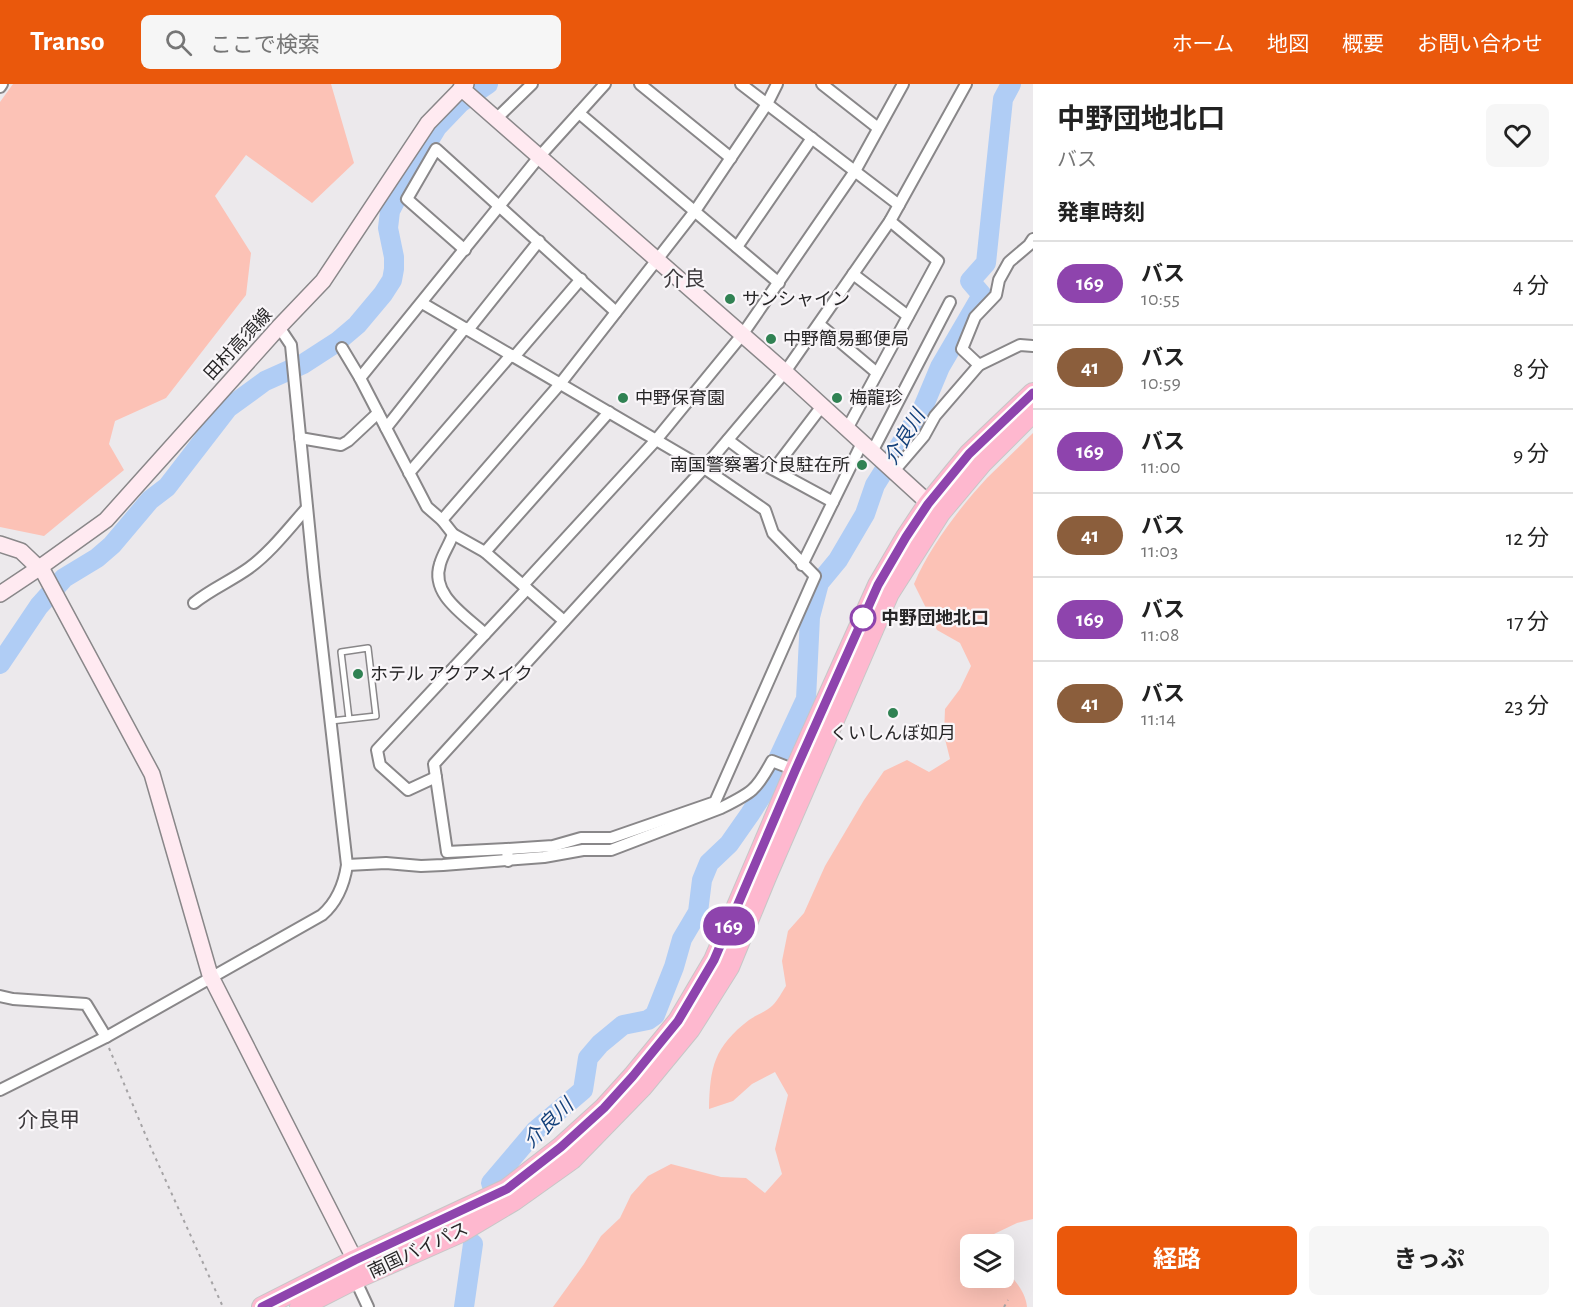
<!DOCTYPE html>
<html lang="ja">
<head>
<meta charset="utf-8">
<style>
  :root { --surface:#fff; --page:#f6f6f6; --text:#222; --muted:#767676; --line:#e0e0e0; --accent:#ea580c }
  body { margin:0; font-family:"Alegreya Sans","Noto Sans JP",sans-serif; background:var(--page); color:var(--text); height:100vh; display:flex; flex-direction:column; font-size:22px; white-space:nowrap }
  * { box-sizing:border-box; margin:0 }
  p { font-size:20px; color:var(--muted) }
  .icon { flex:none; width:33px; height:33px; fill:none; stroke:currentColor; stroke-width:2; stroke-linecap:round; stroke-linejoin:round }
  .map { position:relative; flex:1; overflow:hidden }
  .details { display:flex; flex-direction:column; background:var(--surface); width:540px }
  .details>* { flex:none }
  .badge { padding:0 12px; border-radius:20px; font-size:21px; line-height:39px }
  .fabs { position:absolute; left:960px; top:1150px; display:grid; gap:12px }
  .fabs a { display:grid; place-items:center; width:54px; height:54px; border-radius:9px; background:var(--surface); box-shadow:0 6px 24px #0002; font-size:30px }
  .map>.badge { position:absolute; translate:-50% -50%; box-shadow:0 0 0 3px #fff }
  h2 { padding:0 24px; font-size:22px; line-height:54px }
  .round { display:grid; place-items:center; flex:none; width:63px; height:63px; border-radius:9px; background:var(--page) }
  .head { display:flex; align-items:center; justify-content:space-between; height:102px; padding:0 24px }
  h1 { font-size:28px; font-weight:700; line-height:45px }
  .cta { display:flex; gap:12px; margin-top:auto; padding:12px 24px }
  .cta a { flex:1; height:69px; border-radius:9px; background:var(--accent); color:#fff; font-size:24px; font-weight:700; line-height:69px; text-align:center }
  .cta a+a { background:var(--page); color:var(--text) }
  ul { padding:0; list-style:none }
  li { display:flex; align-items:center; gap:18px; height:84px; padding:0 24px; border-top:2px solid var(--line) }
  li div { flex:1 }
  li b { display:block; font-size:22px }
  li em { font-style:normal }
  li .badge { min-width:66px; font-weight:700; text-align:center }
  header { display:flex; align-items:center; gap:36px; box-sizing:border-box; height:84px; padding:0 30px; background:var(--accent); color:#fff }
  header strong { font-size:28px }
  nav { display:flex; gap:33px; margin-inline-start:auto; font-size:21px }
  .search { width:420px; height:54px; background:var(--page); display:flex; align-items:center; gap:15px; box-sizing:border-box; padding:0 21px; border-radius:9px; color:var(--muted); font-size:22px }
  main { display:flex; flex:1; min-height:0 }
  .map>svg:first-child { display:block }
  .green { fill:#fcc2b6 }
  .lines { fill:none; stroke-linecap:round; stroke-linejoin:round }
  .river { stroke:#b0cdf5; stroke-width:20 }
  .lane-casing { stroke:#898789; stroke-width:8 }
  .street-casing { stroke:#898789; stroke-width:14 }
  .secondary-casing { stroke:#898789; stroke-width:18 }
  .highway-casing { stroke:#c7c7c7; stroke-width:22 }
  .path { stroke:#a5a3a5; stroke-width:2; stroke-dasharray:3 4.5; stroke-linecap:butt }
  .lane { stroke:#fff; stroke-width:5 }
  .street { stroke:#fff; stroke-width:10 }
  .secondary { stroke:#ffeaf1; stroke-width:15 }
  .highway { stroke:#feb8cf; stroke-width:20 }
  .line-casing { stroke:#fff; stroke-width:14 }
  .line { stroke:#8e44ad; stroke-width:9 }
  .poi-dot { fill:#308253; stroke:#f9f6f9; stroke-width:2 }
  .stop-dot { fill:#fff; stroke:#8e44ad; stroke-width:3 }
  .labels { text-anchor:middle; stroke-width:4.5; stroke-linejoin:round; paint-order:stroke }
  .poi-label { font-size:18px; fill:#272627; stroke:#f9f6f9; text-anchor:start }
  .street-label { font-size:18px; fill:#272627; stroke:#f9f6f9 }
  .stop-label { font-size:18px; font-weight:bold; fill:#272627; stroke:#f9f6f9; text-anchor:start }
  .water-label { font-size:20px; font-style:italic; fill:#14417b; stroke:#f9f6f9 }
  .quarter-label { font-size:21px; fill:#3d3a3d; stroke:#f9f6f9 }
</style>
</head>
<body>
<header>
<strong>Transo</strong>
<div class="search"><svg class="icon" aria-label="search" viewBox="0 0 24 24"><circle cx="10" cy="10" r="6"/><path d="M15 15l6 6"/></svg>ここで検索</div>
<nav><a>ホーム</a><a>地図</a><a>概要</a><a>お問い合わせ</a></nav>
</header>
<main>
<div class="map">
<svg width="1033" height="1223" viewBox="0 0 1033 1223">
  <rect width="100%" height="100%" fill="#ece9ec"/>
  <g class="green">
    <path d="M13,0H331L354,79L312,119L246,71L215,112L251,169L246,211L166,314L115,337L109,360L124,386L44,452L0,443V18Z"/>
    <path d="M1033,349V1135L1017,1139L994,1150V1161H970V1194H1004V1185C1014,1195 1026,1208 1027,1223H553L584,1180L601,1152L620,1134L631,1111L648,1092L671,1080L721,1093L746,1094L765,1109L782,1090L775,1065L788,1011L775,988L752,1000L733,1017L709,1025C710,983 714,963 749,936C756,931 766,928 773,921C778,916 782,908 786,902L782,877L788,847L804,829L825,782L864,716L884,687L907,676L929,688L950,675L944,651L945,625L960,605L971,582L960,559L937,546L914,500C929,464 960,423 987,394C1002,379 1018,364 1033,349Z"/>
  </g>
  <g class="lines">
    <g class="river">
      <path d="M0,580L39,522L64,494L97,474L112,461L150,416L167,403L228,324L265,297L303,280L337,258L357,241L383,210L392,196L394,185V173L388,144L390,127L410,88L437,43L460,19L488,0"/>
      <path d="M779,673L806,615L810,533L819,499L838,476L865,430L875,401L922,326L940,283L982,211L970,197L986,179L1003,15L1011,0"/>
      <path d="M491,1099L536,1046L583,1006L588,974L600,960L623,941L648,936L655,931L674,883L682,855L698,828L702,796L709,779L729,760L750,730L770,699L776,683"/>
      <path d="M464,1223L473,1160"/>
    </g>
    <defs>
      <path id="lane" d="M331,637L376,632L368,564L341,568L349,635"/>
      <g id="street">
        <path d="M640,0L731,74"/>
        <path d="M741,0L899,121"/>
        <path d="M822,0L878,44"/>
        <path d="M0,3L2,0"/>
        <path d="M579,29L779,199"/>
        <path d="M497,34L532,0"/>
        <path d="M737,163L812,54"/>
        <path d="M465,166L407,115L436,65L616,228"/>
        <path d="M853,190L908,232"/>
        <path d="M422,219L704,384L765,426L773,449L815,492L715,718L611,754H581L553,762L507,765"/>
        <path d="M819,240L877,289"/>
        <path d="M468,246L539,157"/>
        <path d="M342,264L360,294"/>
        <path d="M514,273L581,195"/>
        <path d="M979,281L962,265L975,233L996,211L999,196L1009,178L1029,161L1033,155"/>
        <path d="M386,344L465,244"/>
        <path d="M847,345L938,177L890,137"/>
        <path d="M300,354L341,361L348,357L378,329"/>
        <path d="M728,356L752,374L833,418"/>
        <path d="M872,368L950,218"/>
        <path d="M774,385L822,322"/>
        <path d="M894,387L924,352L935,332L979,281L1020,261L1033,262"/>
        <path d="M409,389L511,271"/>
        <path d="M442,436L560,300L695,127L767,20L777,0"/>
        <path d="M453,450C450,460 443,469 440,480C430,511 465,531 485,550"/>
        <path d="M485,468L609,328"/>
        <path d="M802,481L862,359"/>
        <path d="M523,501L656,356L742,251L855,87L903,0"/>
        <path d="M194,519C211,505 231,497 249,484C271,468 289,444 307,424"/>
        <path d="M564,537L485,468L453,450L442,436L427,423L360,294L539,73L605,0"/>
        <path d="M436,693L408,706L380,681L377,666L527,505"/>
        <path d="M508,777L507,765L447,768L434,680L704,384L785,288L890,137L966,0"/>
        <path d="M347,781L386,779L421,782L443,781L544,773L583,766H611L721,724C751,709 756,707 772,677L795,686"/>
        <path d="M0,912L13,915L86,920L106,953"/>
        <path d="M0,1006L108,952L322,831C337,818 344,801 347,781L314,493L291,261L279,243"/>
        <path d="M355,1195L368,1223"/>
      </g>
      <g id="secondary">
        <path d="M461,4L785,288L935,425"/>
        <path d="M0,460L21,467L44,489L152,690L210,891L355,1176V1187"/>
        <path d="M0,510L39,484L106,436L279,243L323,197L428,39L466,0"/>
      </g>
      <g id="highway">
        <path d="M262,1223L355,1176L507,1105L561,1063L604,1024L633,992L678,937L714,876L795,686L878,501L906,453L928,420L969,370L1033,309"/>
        <path d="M300,1223L355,1195L461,1148L513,1117L572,1075L643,1002L690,945L729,883L766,793L889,509L940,429L982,379L1033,328"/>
      </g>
    </defs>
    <use href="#lane" class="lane-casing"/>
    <use href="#street" class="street-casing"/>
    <use href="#secondary" class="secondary-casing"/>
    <use href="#highway" class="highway-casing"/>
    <g class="path">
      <path d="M109,964L151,1064L223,1223"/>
      <path d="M1004,1223L1008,1216"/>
    </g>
    <use href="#lane" class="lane"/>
    <use href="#street" class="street"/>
    <use href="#secondary" class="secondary"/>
    <use href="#highway" class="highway"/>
  </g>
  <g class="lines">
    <defs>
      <path id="line" d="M262,1223L355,1176L507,1105L561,1063L604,1024L633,992L678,937L714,876L795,687L878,501L906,453L928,420L969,370L1033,309"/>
    </defs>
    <use href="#line" class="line-casing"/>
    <use href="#line" class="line"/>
  </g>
  <g class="poi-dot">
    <circle cx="730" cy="215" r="6"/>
    <circle cx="771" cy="255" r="6"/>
    <circle cx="623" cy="314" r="6"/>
    <circle cx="837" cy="314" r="6"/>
    <circle cx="862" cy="381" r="6"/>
    <circle cx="358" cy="590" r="6"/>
    <circle cx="893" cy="629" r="6"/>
  </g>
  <circle class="stop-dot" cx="863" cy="534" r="12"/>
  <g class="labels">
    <g class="poi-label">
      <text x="742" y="221">サンシャイン</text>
      <text x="783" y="261">中野簡易郵便局</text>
      <text x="635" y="320">中野保育園</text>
      <text x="849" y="320">梅龍珍</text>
      <text x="850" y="387" text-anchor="end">南国警察署介良駐在所</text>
      <text x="370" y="596">ホテル アクアメイク</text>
      <text x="893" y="655" text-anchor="middle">くいしんぼ如月</text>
    </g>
    <g class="street-label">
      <text transform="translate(238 260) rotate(-47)" y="6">田村高須線</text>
      <text transform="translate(418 1166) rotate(-25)" y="6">南国バイパス</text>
    </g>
    <g class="stop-label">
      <text x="881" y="540">中野団地北口</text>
    </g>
    <g class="water-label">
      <text transform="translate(904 353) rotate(-59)" y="7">介良川</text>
      <text transform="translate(548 1039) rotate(-44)" y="7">介良川</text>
    </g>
    <g class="quarter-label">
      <text x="684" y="202">介良</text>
      <text x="49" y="1043">介良甲</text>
    </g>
  </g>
</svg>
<div class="fabs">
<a><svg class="icon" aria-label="layers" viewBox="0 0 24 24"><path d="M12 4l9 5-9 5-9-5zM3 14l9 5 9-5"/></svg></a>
</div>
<b class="badge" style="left:729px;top:842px;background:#8e44ad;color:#fff">169</b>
</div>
<section class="details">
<div class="head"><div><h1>中野団地北口</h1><p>バス</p></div><a class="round"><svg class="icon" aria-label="heart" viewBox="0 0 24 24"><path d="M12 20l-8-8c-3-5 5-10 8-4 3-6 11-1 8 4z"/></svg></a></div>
<h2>発車時刻</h2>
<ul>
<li><span class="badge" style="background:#8e44ad;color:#fff">169</span><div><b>バス</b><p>10:55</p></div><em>4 分</em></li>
<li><span class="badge" style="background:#8b5e3c;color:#fff">41</span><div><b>バス</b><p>10:59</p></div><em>8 分</em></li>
<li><span class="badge" style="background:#8e44ad;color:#fff">169</span><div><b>バス</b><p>11:00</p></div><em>9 分</em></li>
<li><span class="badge" style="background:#8b5e3c;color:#fff">41</span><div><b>バス</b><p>11:03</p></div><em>12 分</em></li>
<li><span class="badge" style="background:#8e44ad;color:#fff">169</span><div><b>バス</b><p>11:08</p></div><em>17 分</em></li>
<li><span class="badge" style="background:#8b5e3c;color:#fff">41</span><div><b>バス</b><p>11:14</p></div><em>23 分</em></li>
</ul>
<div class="cta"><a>経路</a><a>きっぷ</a></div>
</section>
</main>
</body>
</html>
